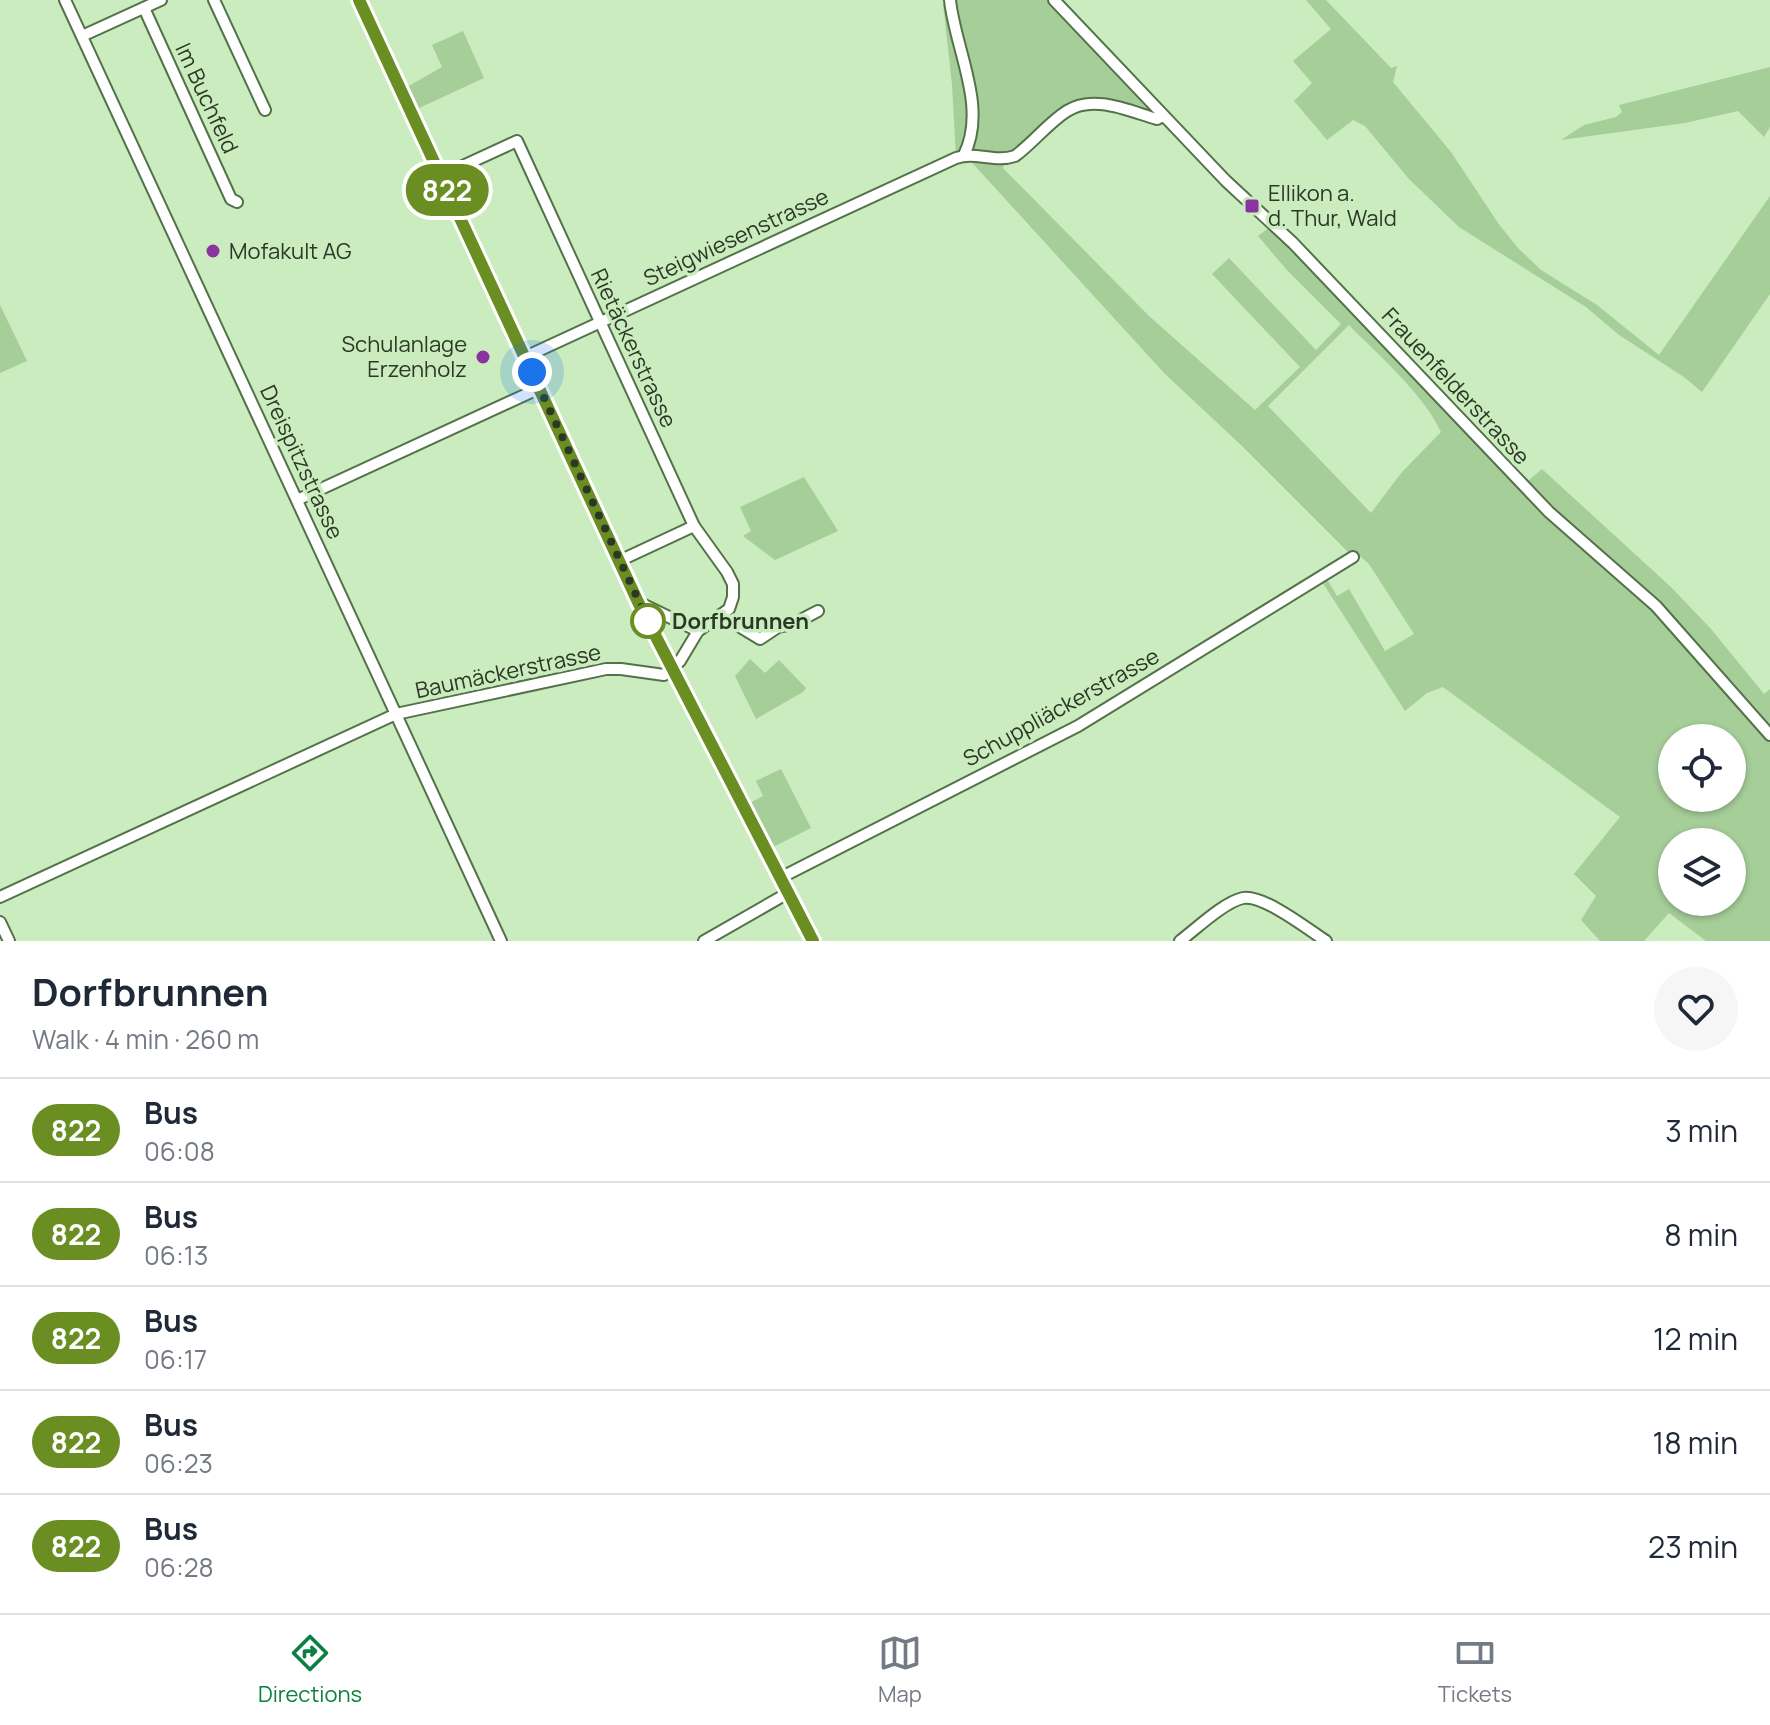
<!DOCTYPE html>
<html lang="en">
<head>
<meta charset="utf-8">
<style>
  :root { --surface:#fff; --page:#f6f6f7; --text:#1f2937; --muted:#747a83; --line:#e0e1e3; --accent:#0b8043 }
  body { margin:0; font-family:Manrope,sans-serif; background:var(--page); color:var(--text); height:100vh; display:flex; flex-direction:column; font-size:30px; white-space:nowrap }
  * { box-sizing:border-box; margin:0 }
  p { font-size:26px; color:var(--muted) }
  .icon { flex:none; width:44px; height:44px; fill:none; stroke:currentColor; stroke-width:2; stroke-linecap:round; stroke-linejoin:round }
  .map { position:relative; height:941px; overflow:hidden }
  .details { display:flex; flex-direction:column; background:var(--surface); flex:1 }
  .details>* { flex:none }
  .badge { padding:0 16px; border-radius:26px; font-size:28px; line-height:52px }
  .controls { position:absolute; left:1658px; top:724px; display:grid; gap:16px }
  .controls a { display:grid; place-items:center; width:88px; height:88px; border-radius:50%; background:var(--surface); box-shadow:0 2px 6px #0004; font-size:40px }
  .you { position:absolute; width:40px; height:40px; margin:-20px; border:6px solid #fff; border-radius:50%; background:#1a73e8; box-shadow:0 0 0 12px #1a73e833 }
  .map>.badge { position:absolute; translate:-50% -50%; box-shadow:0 0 0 4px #fff }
  .round { display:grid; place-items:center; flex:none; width:84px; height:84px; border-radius:42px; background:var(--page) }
  .head { display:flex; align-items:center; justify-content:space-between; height:136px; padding:0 32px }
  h1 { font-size:38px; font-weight:700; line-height:60px }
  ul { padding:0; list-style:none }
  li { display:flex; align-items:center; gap:24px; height:104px; padding:0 32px; border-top:2px solid var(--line) }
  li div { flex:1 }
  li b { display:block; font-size:30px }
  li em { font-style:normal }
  li .badge { min-width:88px; font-weight:700; text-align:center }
  .tab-bar { display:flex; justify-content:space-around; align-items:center; height:112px; border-top:2px solid var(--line); background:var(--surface); font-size:22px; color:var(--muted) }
  .tab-bar a { display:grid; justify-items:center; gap:4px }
  .tab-bar .on { color:var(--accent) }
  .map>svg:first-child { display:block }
  .green { fill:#a6ce99; fill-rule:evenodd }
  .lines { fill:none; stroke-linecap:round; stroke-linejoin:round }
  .minor-casing { stroke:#54724a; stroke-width:14 }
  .major-casing { stroke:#54724a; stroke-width:16 }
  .minor { stroke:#fff; stroke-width:10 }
  .major { stroke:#fff; stroke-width:12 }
  .line-casing { stroke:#fff; stroke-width:18 }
  .line { stroke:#6b8e23; stroke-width:12 }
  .walk { stroke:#2b3826; stroke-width:8; stroke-dasharray:0 14.4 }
  .poi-dot { fill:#8934a1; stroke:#caecbf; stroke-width:3 }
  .stop-dot { fill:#fff; stroke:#6b8e23; stroke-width:4 }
  .labels { text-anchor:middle; stroke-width:7; stroke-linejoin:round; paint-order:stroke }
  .street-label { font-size:22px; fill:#2b3826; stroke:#caecbf }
  .poi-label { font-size:22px; fill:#2b3826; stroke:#caecbf; text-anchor:start }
  .stop-label { font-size:22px; font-weight:bold; fill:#2b3826; stroke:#caecbf; text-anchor:start }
</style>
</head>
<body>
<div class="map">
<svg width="1770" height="941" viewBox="0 0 1770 941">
  <rect width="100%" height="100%" fill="#caecbf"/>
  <g class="green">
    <path d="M950,0H1054L1163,116L1080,105L1005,160L1003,168L1149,316L1255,410L1300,367L1212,274L1229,258L1316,350L1341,324L1286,269L1258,236L1274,224L1523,485L1542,469L1672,588L1711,629L1764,694L1770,689V941H1706L1669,913L1644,941H1600L1581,920L1596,896L1574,874L1620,817L1443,687L1427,693L1405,711L1319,577L1324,574L1337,596L1349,589L1385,651L1414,634L1369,564L1361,557H1353L1241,445L1165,374L965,155L956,158L952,84L943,4L950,7ZM1349,325C1379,356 1423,393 1441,432L1402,472L1371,513L1268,406ZM1672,738H1732V798H1672ZM1672,842H1732V902H1672Z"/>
    <path d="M1306,0H1326L1391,68L1397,66L1393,82L1451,152L1498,223L1518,248L1541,270L1597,305L1659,355L1770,196V294L1702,392L1684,377L1619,335L1586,307L1459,227L1409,179L1365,126L1353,120L1327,140L1294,101L1312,83L1293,61L1331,29Z"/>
    <path d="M463,31L484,78L417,109L407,87L442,67L432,45Z"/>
    <path d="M1770,67V127L1764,137L1738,111L1685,123L1561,140L1584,125L1616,117L1622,112L1619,105Z"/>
    <path d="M0,305L27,361L0,373Z"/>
    <path d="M804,477L838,531L775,560L743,536L751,531L740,507Z"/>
    <path d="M750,659L765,673L779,660L806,688L803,692L756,719L735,676Z"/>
    <path d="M781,769L811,828L769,849L746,805L763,796L756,781Z"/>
  </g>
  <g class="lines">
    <defs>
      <g id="minor">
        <path d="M65,0L501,941"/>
        <path d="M214,0L265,110"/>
        <path d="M950,0C955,49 988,107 964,155"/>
        <path d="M1054,0L1226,181L1293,243L1549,512L1656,606L1770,735"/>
        <path d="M144,8L231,199L237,202"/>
        <path d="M82,36L161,0"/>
        <path d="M525,357L956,158C975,151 995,163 1015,156C1033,143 1048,123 1067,111C1094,94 1129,111 1157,119L1163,116"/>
        <path d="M297,500L540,388"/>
        <path d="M619,561L694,526"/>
        <path d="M638,602L698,631"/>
        <path d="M722,616L760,639L778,627L793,624L818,611"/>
        <path d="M780,878L1078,726L1353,557"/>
        <path d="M0,897L396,714L606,669H621L664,675L680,661L698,631L729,609L733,597V584L727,572L694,526L517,141L441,176"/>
        <path d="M0,922L9,941"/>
        <path d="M704,941L788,893"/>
        <path d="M1180,941C1196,929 1224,902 1243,898C1263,894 1309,930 1326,941"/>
      </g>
      <path id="major" d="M359,0L638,602L813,941"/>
    </defs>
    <use href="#minor" class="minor-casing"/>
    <use href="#major" class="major-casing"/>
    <use href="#minor" class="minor"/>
    <use href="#major" class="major"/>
  </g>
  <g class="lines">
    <defs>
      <path id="line" d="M359,0L638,602L813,941"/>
    </defs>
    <use href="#line" class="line-casing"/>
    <use href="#line" class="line"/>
    <path class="walk" d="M532,372L650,625L648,621"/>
  </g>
  <g class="poi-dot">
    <rect x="1244" y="198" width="16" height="16" rx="4"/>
    <circle cx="213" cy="251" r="8"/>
    <circle cx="483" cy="357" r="8"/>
  </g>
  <circle class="stop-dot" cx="648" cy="621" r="16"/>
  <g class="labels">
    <g class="street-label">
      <text transform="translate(207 98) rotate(65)" y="8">Im Buchfeld</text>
      <text transform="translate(736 237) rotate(-25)" y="8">Steigwiesenstrasse</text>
      <text transform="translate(634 348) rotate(65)" y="8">Rietäckerstrasse</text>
      <text transform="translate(1456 386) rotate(47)" y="8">Frauenfelderstrasse</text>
      <text transform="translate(302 462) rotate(65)" y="8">Dreispitzstrasse</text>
      <text transform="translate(508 671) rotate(-12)" y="8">Baumäckerstrasse</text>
      <text transform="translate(1061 707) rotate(-29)" y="8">Schuppliäckerstrasse</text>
    </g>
    <g class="poi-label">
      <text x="1268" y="201">Ellikon a.<tspan x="1268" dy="25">d. Thur, Wald</tspan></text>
      <text x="229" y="259">Mofakult AG</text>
      <text x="467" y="352" text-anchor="end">Schulanlage<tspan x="467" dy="25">Erzenholz</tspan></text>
    </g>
    <g class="stop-label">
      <text x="672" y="629">Dorfbrunnen</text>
    </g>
  </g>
</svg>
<div class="controls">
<a><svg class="icon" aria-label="locate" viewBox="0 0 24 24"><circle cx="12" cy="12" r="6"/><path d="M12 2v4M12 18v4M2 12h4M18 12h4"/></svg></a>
<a><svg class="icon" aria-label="layers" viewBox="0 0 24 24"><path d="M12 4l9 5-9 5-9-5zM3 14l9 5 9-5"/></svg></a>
</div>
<div class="you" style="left:532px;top:372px"></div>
<b class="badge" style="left:447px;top:190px;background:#6b8e23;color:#fff">822</b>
</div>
<section class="details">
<div class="head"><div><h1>Dorfbrunnen</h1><p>Walk · 4 min · 260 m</p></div><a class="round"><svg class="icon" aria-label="heart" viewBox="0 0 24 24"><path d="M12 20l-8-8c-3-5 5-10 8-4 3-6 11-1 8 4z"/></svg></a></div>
<ul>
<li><span class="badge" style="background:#6b8e23;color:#fff">822</span><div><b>Bus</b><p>06:08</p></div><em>3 min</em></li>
<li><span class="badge" style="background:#6b8e23;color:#fff">822</span><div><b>Bus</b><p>06:13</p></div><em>8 min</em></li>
<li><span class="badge" style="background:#6b8e23;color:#fff">822</span><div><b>Bus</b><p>06:17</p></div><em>12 min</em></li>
<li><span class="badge" style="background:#6b8e23;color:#fff">822</span><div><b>Bus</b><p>06:23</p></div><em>18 min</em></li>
<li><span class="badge" style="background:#6b8e23;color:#fff">822</span><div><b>Bus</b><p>06:28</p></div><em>23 min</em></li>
</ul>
</section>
<nav class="tab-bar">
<a class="on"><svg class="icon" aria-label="directions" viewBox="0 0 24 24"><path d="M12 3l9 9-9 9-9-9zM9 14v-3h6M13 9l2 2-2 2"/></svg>Directions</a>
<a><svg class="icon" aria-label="map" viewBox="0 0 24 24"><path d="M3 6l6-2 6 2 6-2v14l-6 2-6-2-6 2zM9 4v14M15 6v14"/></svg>Map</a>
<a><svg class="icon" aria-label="tickets" viewBox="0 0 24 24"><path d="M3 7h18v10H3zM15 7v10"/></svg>Tickets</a>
</nav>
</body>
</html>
